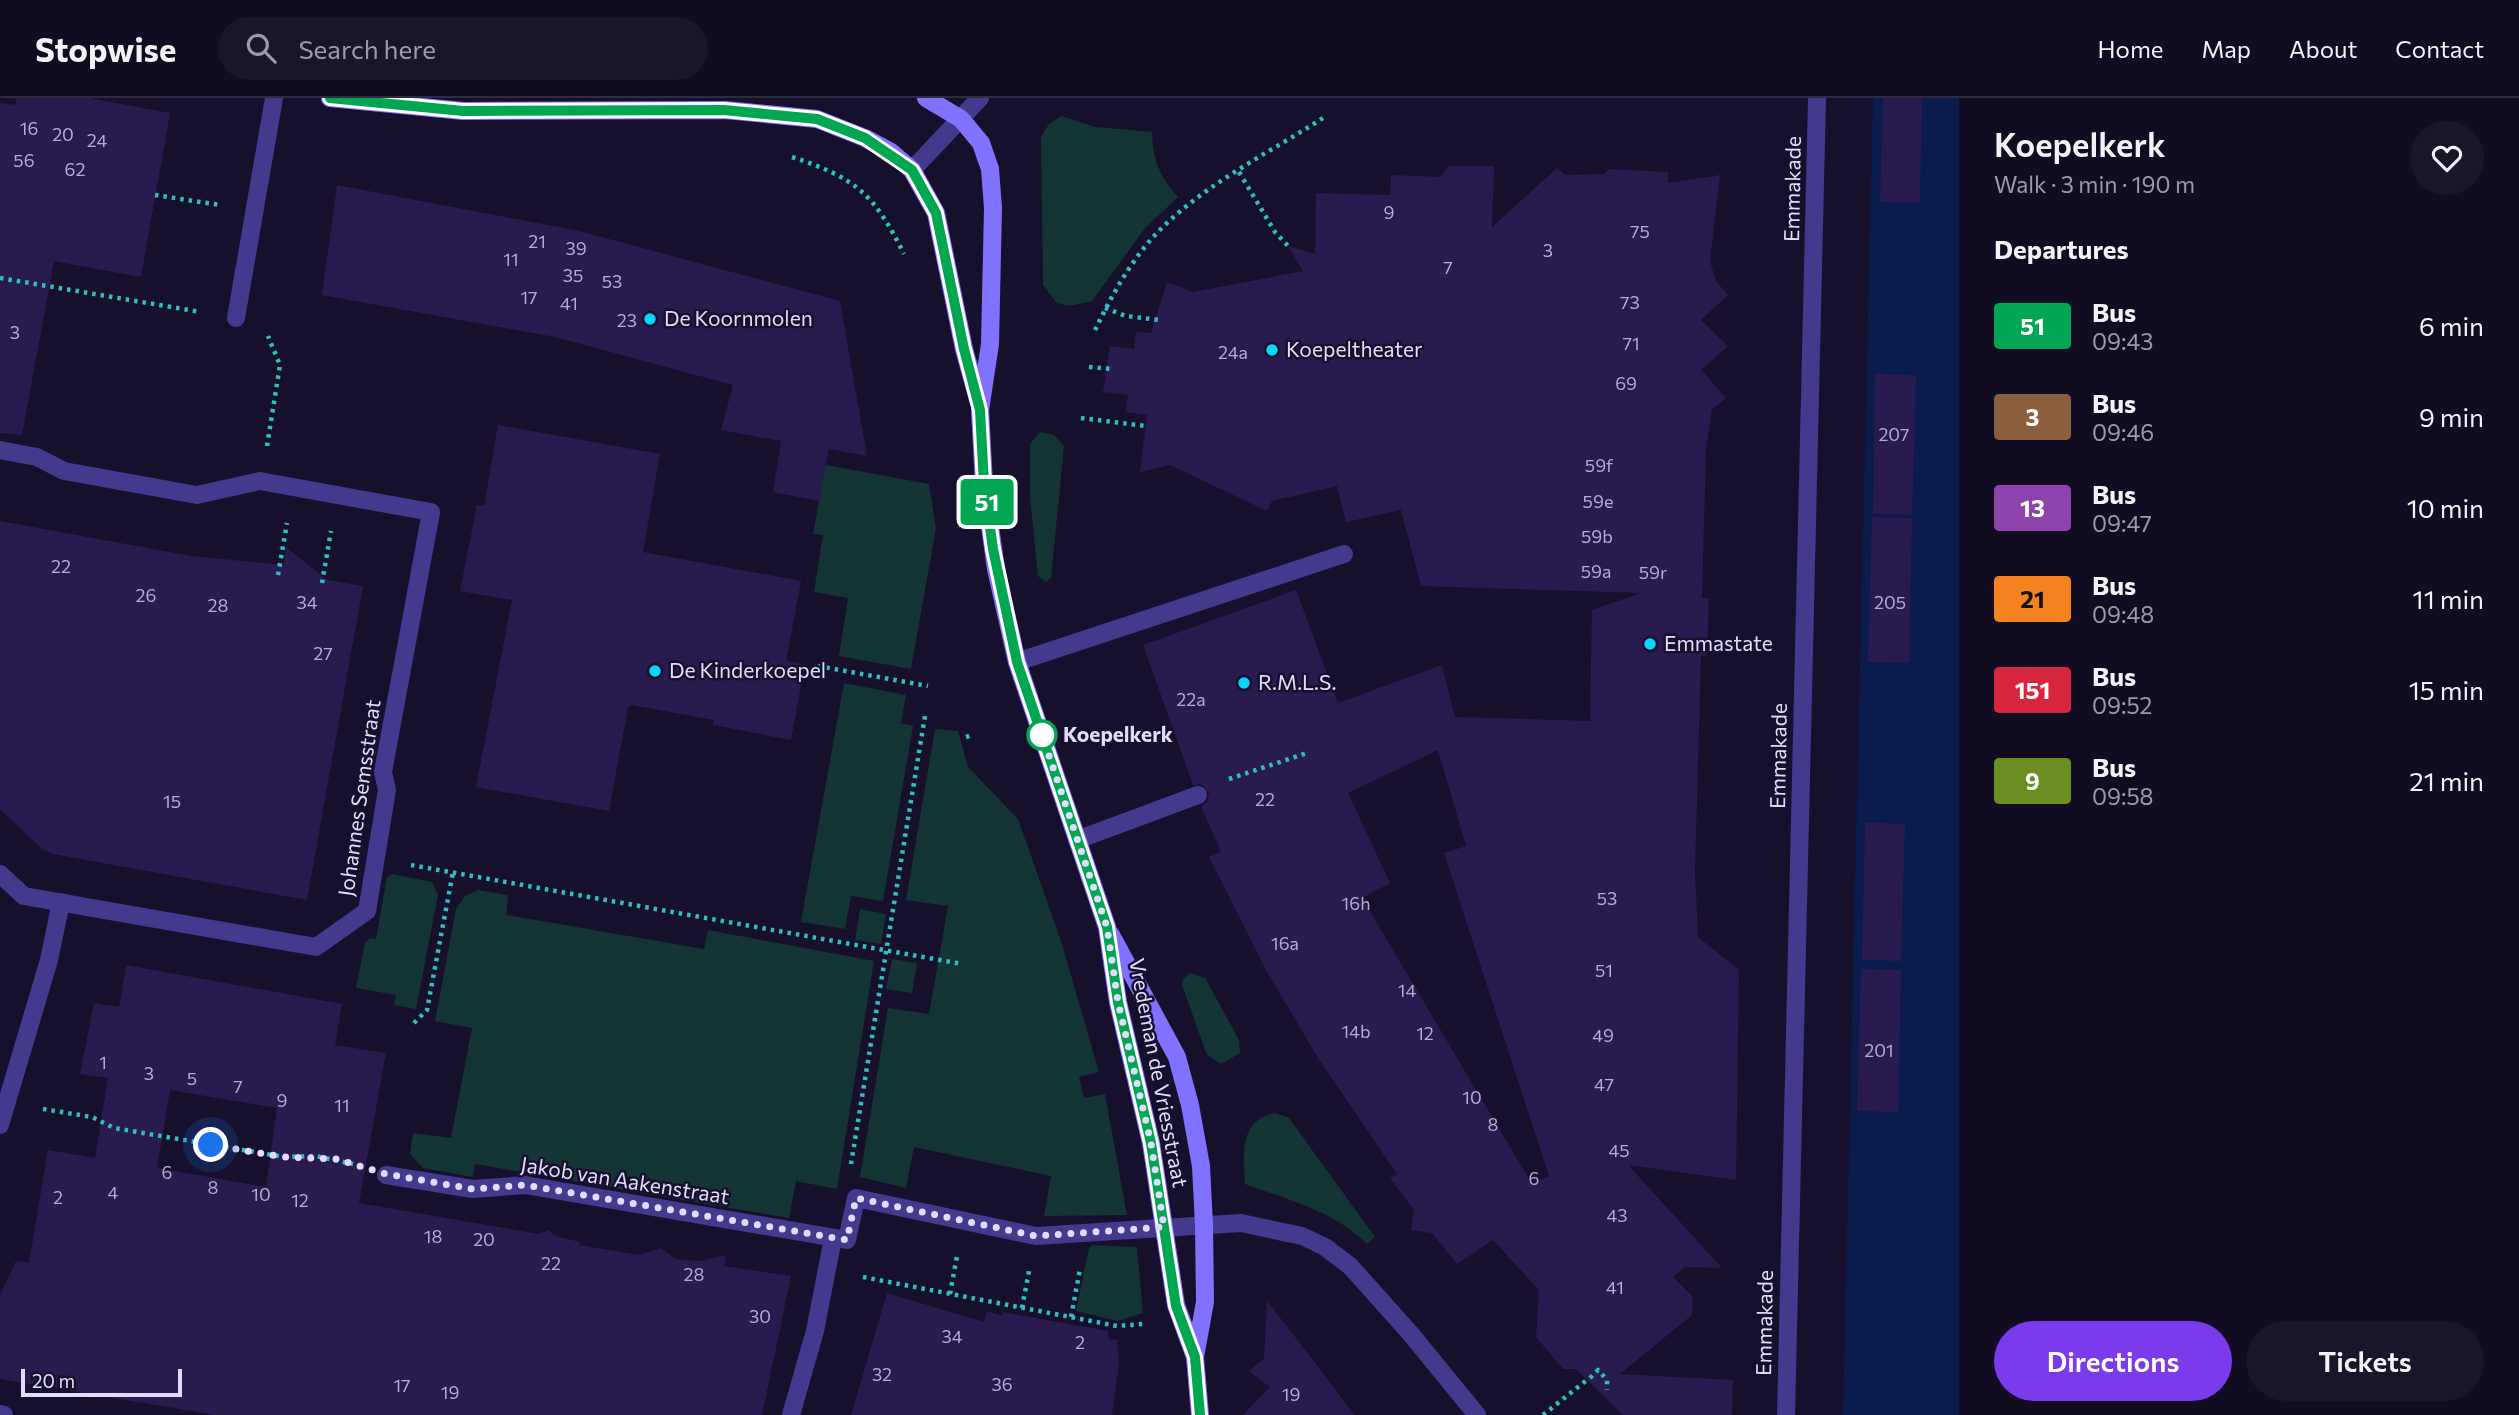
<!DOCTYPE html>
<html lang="en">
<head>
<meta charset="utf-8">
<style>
  :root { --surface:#110c21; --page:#1a152a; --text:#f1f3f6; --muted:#9c9ba5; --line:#302c3f; --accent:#7c3aed }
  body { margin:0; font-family:Commissioner,sans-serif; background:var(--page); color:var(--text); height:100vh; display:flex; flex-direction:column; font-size:26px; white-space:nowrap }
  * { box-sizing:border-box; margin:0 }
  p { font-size:23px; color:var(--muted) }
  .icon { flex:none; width:38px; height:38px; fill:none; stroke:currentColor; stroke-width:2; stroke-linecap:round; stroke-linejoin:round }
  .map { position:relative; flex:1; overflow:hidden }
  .sheet { display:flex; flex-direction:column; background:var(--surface); width:560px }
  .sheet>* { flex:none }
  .badge { padding:0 14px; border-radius:5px; font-size:24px; line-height:46px }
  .scale { position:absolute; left:21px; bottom:18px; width:161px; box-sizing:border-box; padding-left:7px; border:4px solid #e2dbff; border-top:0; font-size:19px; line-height:24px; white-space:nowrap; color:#e2dbff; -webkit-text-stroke:5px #17102c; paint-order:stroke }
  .you { position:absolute; width:35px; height:35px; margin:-18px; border:5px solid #fff; border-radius:50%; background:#1a73e8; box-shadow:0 0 0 10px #1a73e833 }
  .map>.badge { position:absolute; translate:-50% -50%; box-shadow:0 0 0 4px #fff }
  h2 { padding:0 35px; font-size:26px; line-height:63px }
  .round { display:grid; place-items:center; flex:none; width:74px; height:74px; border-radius:37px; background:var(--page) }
  .summary { display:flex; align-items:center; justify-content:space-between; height:119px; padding:0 35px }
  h1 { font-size:33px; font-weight:600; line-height:52px }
  .action { display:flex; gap:14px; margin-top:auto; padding:14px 35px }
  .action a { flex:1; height:80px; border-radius:42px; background:var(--accent); color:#fff; font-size:28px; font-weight:600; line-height:80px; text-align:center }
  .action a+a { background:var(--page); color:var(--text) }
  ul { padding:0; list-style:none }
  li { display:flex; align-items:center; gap:21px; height:91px; padding:0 35px }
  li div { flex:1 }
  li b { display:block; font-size:26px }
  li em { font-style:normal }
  li .badge { min-width:77px; font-weight:700; text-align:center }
  header { display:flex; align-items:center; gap:42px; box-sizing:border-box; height:98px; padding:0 35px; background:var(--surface); border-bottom:2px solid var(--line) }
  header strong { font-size:33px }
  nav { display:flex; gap:38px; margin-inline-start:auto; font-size:24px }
  .search { width:490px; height:63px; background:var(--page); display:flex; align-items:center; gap:18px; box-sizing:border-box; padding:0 24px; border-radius:38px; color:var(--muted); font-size:26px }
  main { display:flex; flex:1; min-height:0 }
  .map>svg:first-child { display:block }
  .green { fill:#133536 }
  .water { fill:#091c4c }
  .building { fill:#291b4e; fill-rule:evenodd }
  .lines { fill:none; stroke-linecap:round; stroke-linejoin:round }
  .path { stroke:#2cc0c2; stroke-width:4.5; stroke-dasharray:3.5 5; stroke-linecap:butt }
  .lane { stroke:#433a8d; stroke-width:18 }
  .street { stroke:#433a8d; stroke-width:18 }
  .secondary { stroke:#8072ff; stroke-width:18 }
  .line-casing { stroke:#fff; stroke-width:16 }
  .line { stroke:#00a651; stroke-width:10 }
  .walk { stroke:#e2dbff; stroke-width:7; stroke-dasharray:0 12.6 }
  .poi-dot { fill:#07d4ff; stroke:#17102c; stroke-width:2.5 }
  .stop-dot { fill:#fff; stroke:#00a651; stroke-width:3.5 }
  .labels { text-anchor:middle; stroke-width:5; stroke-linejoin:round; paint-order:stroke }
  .number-label { font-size:18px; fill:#b4abd3 }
  .street-label { font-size:21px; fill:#e2dbff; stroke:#17102c }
  .poi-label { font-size:21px; fill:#e2dbff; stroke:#17102c; text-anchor:start }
  .stop-label { font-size:21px; font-weight:bold; fill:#e2dbff; stroke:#17102c; text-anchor:start }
</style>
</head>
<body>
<header>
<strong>Stopwise</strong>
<div class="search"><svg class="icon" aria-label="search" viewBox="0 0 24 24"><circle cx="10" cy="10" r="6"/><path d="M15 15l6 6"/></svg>Search here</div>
<nav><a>Home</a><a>Map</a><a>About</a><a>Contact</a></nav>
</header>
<main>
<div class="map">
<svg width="1959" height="1317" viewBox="0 0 1959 1317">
  <rect width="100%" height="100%" fill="#17102c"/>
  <g class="green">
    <path d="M1061,18L1096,29L1152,34C1153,62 1159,78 1178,99L1145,130L1092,203L1069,208L1057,205L1043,187L1041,39L1049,26Z"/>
    <path d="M1040,334L1054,337L1064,348L1051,480L1046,484L1038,478L1030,400V346Z"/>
    <path d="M799,362L929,386L936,430L911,571L839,558L848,500L814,494L823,437L813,436L820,398Z"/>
    <path d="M844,585L906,597L901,625L913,628L883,803L851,798L845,831L801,824Z"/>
    <path d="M935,631L958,633L968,669L1018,721L1061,843L1099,974L1079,979L1084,1000L1105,996L1127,1117L1044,1118L1051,1078L914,1049L906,1090L860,1079L888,910L929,916L948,808L906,802Z"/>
    <path d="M392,776L432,784L438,797L416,911L394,907L396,897L356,890L365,845L370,840L376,841L387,779Z"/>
    <path d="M478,792L508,797L506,817L704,851L708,832L874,863L837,1091L796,1083L789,1120L475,1066L473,1079L423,1070L410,1056L413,1035L451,1040L472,930L435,923L456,811L465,798Z"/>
    <path d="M860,811L886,816L881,846L855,842Z"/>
    <path d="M892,861L917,865L912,895L886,891Z"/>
    <path d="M1190,875L1205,880L1239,942L1240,955L1221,966L1207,957L1182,887L1183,881Z"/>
    <path d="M1275,1015L1289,1020L1375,1139L1367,1146C1336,1114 1286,1101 1245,1086C1244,1057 1238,1022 1275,1015Z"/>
    <path d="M1093,1147L1137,1149L1143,1215L1118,1223L1076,1213L1089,1150Z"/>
  </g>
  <path class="water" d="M1873,0H1959V1317H1843Z"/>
  <g class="building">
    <path d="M17,0H89L170,15L141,179L54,163L22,337L0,335V5L15,7Z"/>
    <path d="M1883,0H1922L1920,105L1880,104Z"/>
    <path d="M1448,68H1494L1492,129L1557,70L1565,77L1604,76L1609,71L1668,74V85L1720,77L1710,163L1716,183L1728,197L1701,222L1728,248L1701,272L1726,300L1712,311L1706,352L1702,500H1709L1707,558H1701L1695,773L1698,839L1739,872L1736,1082L1628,1067L1722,1170L1685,1169L1673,1179L1693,1199L1692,1217L1620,1276L1733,1282L1732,1317H1623L1576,1271H1563L1536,1239L1539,1192L1493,1142L1457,1166L1432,1135L1411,1132L1414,1112L1390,1080L1397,1076L1318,960L1266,872L1209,759L1221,754L1201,708L1207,704L1209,694L1201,686L1193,687L1143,547L1296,492L1338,605L1442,567L1455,619L1590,623L1592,512L1641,495L1421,488L1401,412L1346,424L1337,388L1272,403L1267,413L1170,367L1140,374L1147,317L1126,314L1128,297L1103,294L1110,248L1134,251L1136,234L1151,235L1167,184L1193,194L1303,173L1288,148L1315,156L1316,95L1390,97L1391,77L1441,79ZM1438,652L1466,748L1444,755L1549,1078L1532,1086L1362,800L1390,785L1348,695Z"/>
    <path d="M337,87L579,133L840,203L867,358L829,351L819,403L773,394L781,343L721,332L733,287L555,239L322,197Z"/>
    <path d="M1875,276L1916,277L1912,417L1873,416Z"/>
    <path d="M498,327L660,356L643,454L801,483L786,563L805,566L791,642L713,627L714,622L632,607L628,610L609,713L476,689L512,502L460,493L477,407L484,408Z"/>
    <path d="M1872,419L1912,420L1909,565L1868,564Z"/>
    <path d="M0,423L191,458L284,467L286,449L327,482L363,488L307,802L53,756L42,751L0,711Z"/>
    <path d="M1865,724L1905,726L1901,863L1862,862Z"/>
    <path d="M126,867L342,906L335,947L386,955L359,1105L539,1136L548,1132L556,1138L580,1144L579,1147L639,1157L661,1150L675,1161L699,1163L726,1157L724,1168L791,1178L762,1317H216L0,1281V1197L16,1163L29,1165L48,1052L95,1060L108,980L80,976L94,905L119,909ZM170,992L277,1010L266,1089L157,1070Z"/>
    <path d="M1861,871L1901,872L1898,1014L1857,1013Z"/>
    <path d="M887,1195L984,1224L987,1213L1002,1218V1214L1108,1233L1109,1242L1117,1241L1119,1266L1112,1317H851Z"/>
    <path d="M1267,1203L1316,1266L1354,1317H1243L1270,1289L1249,1273L1264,1261Z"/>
  </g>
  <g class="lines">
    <g class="path">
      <path d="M792,59C856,80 874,96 904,156"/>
      <path d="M1239,74L1275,134L1288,148"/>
      <path d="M155,97L220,107"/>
      <path d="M0,180L201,214"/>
      <path d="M1105,210L1126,218L1159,222"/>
      <path d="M1095,232C1111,199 1130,164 1155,137C1201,88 1267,56 1323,20"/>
      <path d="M1089,269L1111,271"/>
      <path d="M1081,320L1146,328"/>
      <path d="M267,348L280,267L268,238"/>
      <path d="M278,477L287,425"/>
      <path d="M322,485L331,433"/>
      <path d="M818,568L928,588"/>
      <path d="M966,639L972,637"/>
      <path d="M1229,681L1307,655"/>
      <path d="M411,767L962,866"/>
      <path d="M414,925L427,912L453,774"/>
      <path d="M43,1011L92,1019L114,1030L284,1059L315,1058L353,1066"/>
      <path d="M851,1066L925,618"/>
      <path d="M863,1179L1117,1228L1143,1226"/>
      <path d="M950,1196L957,1158"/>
      <path d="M1022,1210L1029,1173"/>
      <path d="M1071,1219L1080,1171"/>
      <path d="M1590,1280L1598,1272L1607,1282V1292"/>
      <path d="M1543,1317L1588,1281"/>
    </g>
    <g class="lane">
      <path d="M236,220L274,0"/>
      <path d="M1017,564L1344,456"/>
      <path d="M1077,742L1198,697"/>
    </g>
    <g class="street">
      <path d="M912,72L980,0"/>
      <path d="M0,352L37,359L64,373L197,397L260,383L431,414L383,674L387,692L367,813L316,849L24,798L0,776"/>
      <path d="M0,1027L49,862L61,804"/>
      <path d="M386,1077L473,1091L525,1087L847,1142L856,1100L1036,1138L1241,1125L1302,1138L1325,1149L1350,1168L1410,1235L1477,1317"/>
      <path d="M0,1316L4,1317"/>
      <path d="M791,1317L815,1233L833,1140"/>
      <path d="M1786,1317L1817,0"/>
    </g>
    <g class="secondary">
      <path d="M330,0L463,13L725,12L817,21L865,40L891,54L912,72L936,115L964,251L979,305"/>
      <path d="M926,0L961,21L981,45L990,71L993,110L990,246L980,312L984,386L996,471L1017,564L1107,829L1118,904L1151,1045L1176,1207L1195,1259"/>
      <path d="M1111,837L1177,959L1190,1007L1201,1068L1204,1127L1205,1204L1195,1259L1200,1317"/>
    </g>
  </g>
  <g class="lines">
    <defs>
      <path id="line" d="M330,0L463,13L724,12L817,21L865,40L912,72L936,115L964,251L980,312L984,386L993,451L1017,564L1107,829L1118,904L1151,1045L1176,1208L1195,1259L1200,1317"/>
    </defs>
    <use href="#line" class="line-casing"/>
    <use href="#line" class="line"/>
    <path class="walk" d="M211,1047L284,1059L336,1061L386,1076L473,1091L525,1087L847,1142L856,1100L1036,1138L1164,1129L1151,1045L1118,904L1107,829L1042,637"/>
  </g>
  <g class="poi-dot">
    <circle cx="650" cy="221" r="7"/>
    <circle cx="1272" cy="252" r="7"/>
    <circle cx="1650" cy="546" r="7"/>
    <circle cx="655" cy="573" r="7"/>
    <circle cx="1244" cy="585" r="7"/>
  </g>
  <circle class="stop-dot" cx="1042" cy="637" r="14"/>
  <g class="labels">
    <g class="number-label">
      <text x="29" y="37">16</text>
      <text x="63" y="43">20</text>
      <text x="97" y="49">24</text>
      <text x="24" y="69">56</text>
      <text x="75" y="78">62</text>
      <text x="1389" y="121">9</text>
      <text x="1640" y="140">75</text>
      <text x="537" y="150">21</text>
      <text x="576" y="157">39</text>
      <text x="1548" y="159">3</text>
      <text x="511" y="168">11</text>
      <text x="1448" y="176">7</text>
      <text x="573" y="184">35</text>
      <text x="612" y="190">53</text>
      <text x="529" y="206">17</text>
      <text x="1630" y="211">73</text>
      <text x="569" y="212">41</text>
      <text x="627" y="229">23</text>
      <text x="15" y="241">3</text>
      <text x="1631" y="252">71</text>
      <text x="1233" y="261">24a</text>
      <text x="1626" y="292">69</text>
      <text x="1894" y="343">207</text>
      <text x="1599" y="374">59f</text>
      <text x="1598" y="410">59e</text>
      <text x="1597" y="445">59b</text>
      <text x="61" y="475">22</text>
      <text x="1596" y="480">59a</text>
      <text x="1653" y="481">59r</text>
      <text x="146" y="504">26</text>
      <text x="307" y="511">34</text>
      <text x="1890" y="511">205</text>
      <text x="218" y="514">28</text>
      <text x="323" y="562">27</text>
      <text x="1191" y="608">22a</text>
      <text x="1265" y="708">22</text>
      <text x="172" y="710">15</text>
      <text x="1607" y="807">53</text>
      <text x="1356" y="812">16h</text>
      <text x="1285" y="852">16a</text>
      <text x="1604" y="879">51</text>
      <text x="1407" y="899">14</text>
      <text x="1356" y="940">14b</text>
      <text x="1425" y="942">12</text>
      <text x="1603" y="944">49</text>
      <text x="1879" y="959">201</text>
      <text x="103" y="971">1</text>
      <text x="149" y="982">3</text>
      <text x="192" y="987">5</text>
      <text x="1604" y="993">47</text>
      <text x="238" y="995">7</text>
      <text x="1472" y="1006">10</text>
      <text x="282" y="1009">9</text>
      <text x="342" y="1014">11</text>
      <text x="1493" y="1033">8</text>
      <text x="1619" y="1059">45</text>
      <text x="167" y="1081">6</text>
      <text x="1534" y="1087">6</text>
      <text x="213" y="1096">8</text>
      <text x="113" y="1101">4</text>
      <text x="261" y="1103">10</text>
      <text x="58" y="1106">2</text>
      <text x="300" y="1109">12</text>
      <text x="1617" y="1124">43</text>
      <text x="433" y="1145">18</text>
      <text x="484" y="1148">20</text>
      <text x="551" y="1172">22</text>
      <text x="694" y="1183">28</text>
      <text x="1615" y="1196">41</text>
      <text x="760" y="1225">30</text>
      <text x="952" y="1245">34</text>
      <text x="1080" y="1251">2</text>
      <text x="882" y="1283">32</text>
      <text x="1002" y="1293">36</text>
      <text x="402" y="1294">17</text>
      <text x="450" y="1301">19</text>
      <text x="1291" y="1303">19</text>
    </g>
    <g class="street-label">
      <text transform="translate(1793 91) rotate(-89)" y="7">Emmakade</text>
      <text transform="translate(1779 658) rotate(-89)" y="7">Emmakade</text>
      <text transform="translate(360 700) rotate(-82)" y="7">Johannes Semsstraat</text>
      <text transform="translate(1158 975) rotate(79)" y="7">Vredeman de Vriesstraat</text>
      <text transform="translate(625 1083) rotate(9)" y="7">Jakob van Aakenstraat</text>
      <text transform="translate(1765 1225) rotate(-89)" y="7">Emmakade</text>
    </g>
    <g class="poi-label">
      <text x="664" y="228">De Koornmolen</text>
      <text x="1286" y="259">Koepeltheater</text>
      <text x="1664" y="553">Emmastate</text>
      <text x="669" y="580">De Kinderkoepel</text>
      <text x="1258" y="592">R.M.L.S.</text>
    </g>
    <g class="stop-label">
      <text x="1063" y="644">Koepelkerk</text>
    </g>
  </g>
</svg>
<div class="scale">20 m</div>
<div class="you" style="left:211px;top:1047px"></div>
<b class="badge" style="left:987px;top:404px;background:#00a651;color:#fff">51</b>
</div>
<section class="sheet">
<div class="summary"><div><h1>Koepelkerk</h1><p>Walk · 3 min · 190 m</p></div><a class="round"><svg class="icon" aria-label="heart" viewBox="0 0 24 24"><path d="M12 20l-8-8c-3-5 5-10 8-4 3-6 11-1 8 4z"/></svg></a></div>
<h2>Departures</h2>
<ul>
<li><span class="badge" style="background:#00a651;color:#fff">51</span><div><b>Bus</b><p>09:43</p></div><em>6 min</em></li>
<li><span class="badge" style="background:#8b5e3c;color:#fff">3</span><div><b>Bus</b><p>09:46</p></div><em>9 min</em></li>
<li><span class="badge" style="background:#8e44ad;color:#fff">13</span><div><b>Bus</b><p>09:47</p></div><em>10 min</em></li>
<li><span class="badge" style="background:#f58220;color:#111">21</span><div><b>Bus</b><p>09:48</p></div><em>11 min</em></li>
<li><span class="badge" style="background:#d7263d;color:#fff">151</span><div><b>Bus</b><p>09:52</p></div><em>15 min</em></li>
<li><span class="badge" style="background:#6b8e23;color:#fff">9</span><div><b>Bus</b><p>09:58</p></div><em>21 min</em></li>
</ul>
<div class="action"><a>Directions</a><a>Tickets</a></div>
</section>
</main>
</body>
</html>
